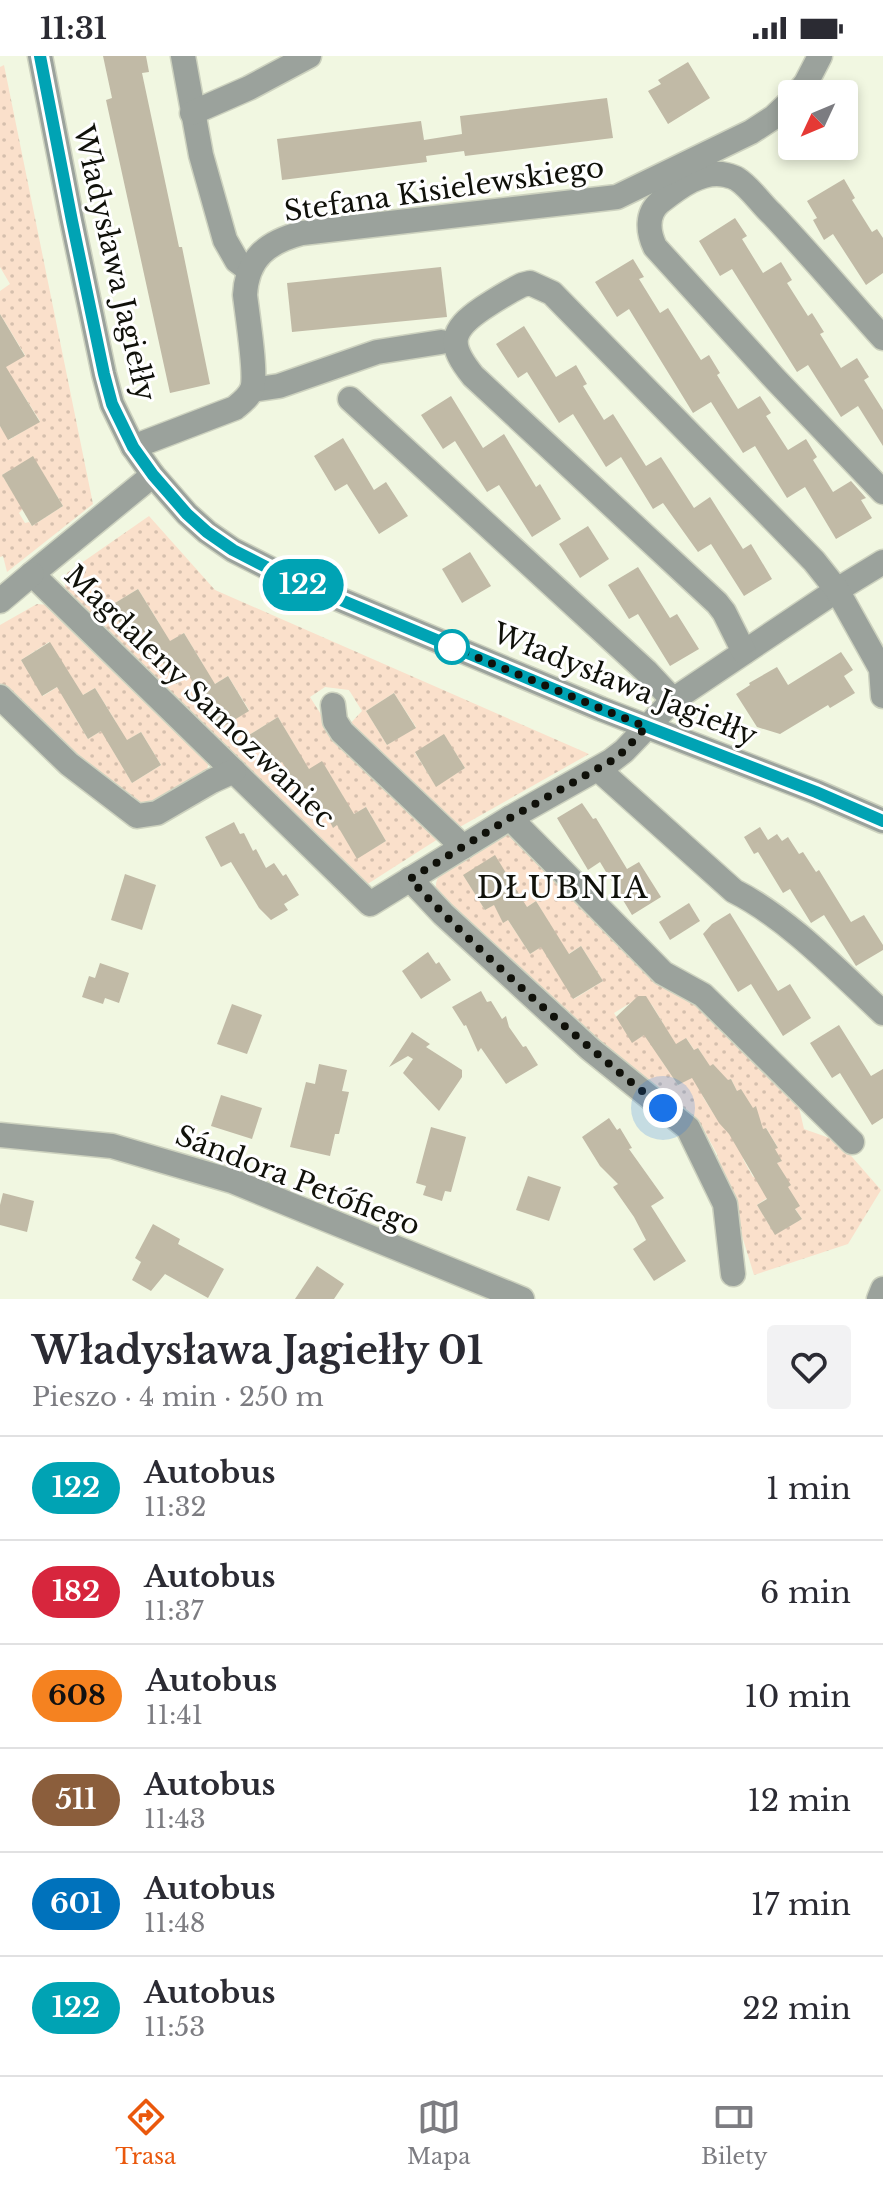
<!DOCTYPE html>
<html lang="pl">
<head>
<meta charset="utf-8">
<style>
  :root { --surface:#fff; --page:#f2f2f3; --text:#2b2b33; --muted:#7c7c81; --line:#e1e1e2; --accent:#ea580c }
  body { margin:0; font-family:"Libre Baskerville",serif; background:var(--page); color:var(--text); height:100vh; display:flex; flex-direction:column; font-size:30px; white-space:nowrap }
  * { box-sizing:border-box; margin:0 }
  p { font-size:26px; color:var(--muted) }
  .icon { flex:none; width:44px; height:44px; fill:none; stroke:currentColor; stroke-width:2; stroke-linecap:round; stroke-linejoin:round }
  .map { position:relative; height:1243px; overflow:hidden }
  .panel { display:flex; flex-direction:column; background:var(--surface); flex:1 }
  .panel>* { flex:none }
  .badge { padding:0 16px; border-radius:26px; font-size:28px; line-height:52px }
  .needle { width:52px; rotate:226deg }
  .controls { position:absolute; left:778px; top:24px; display:grid; gap:16px }
  .controls a { display:grid; place-items:center; width:80px; height:80px; border-radius:8px; background:var(--surface); box-shadow:0 4px 12px #0003; font-size:40px }
  .you { position:absolute; width:40px; height:40px; margin:-20px; border:6px solid #fff; border-radius:50%; background:#1a73e8; box-shadow:0 0 0 12px #1a73e833 }
  .map>.badge { position:absolute; translate:-50% -50%; box-shadow:0 0 0 4px #fff }
  .round { display:grid; place-items:center; flex:none; width:84px; height:84px; border-radius:8px; background:var(--page) }
  .summary { display:flex; align-items:center; justify-content:space-between; height:136px; padding:0 32px }
  h1 { font-size:38px; font-weight:800; line-height:60px }
  ul { padding:0; list-style:none }
  li { display:flex; align-items:center; gap:24px; height:104px; padding:0 32px; border-top:2px solid var(--line) }
  li div { flex:1 }
  li b { display:block; font-size:30px }
  li em { font-style:normal }
  li .badge { min-width:88px; font-weight:700; text-align:center }
  .status { display:flex; justify-content:space-between; align-items:center; height:56px; padding:0 40px; background:var(--surface); direction:ltr }
  .status svg { height:22px; fill:currentColor }
  .menu { display:flex; justify-content:space-around; align-items:center; height:112px; border-top:2px solid var(--line); background:var(--surface); font-size:22px; color:var(--muted) }
  .menu a { display:grid; justify-items:center; gap:4px }
  .menu .on { color:var(--accent) }
  .map>svg:first-child { display:block }
  .grass { fill:url(#grass-dots); fill-rule:evenodd }
  .building { fill:#c1baa6 }
  .lines { fill:none; stroke-linecap:round; stroke-linejoin:round }
  .street-casing { stroke:#cdd2bf; stroke-width:27 }
  .street { stroke:#9ba29c; stroke-width:24 }
  .line-casing { stroke:#fff; stroke-width:18 }
  .line { stroke:#00a3b4; stroke-width:12 }
  .walk { stroke:#10110a; stroke-width:8; stroke-dasharray:0 14.4 }
  .stop-dot { fill:#fff; stroke:#00a3b4; stroke-width:4 }
  .labels { text-anchor:middle; stroke-width:6; stroke-linejoin:round; paint-order:stroke }
  .street-label { font-size:28px; fill:#10110a; stroke:#fff }
  .neighbourhood-label { font-size:30px; letter-spacing:2px; fill:#10110a; stroke:#fff }
</style>
</head>
<body>
<div class="status"><b>11:31</b><svg viewBox="0 0 49 12"><path d="M0 12V9h3v3zM5 12V6h3v6zM10 12V3h3v9zM15 12V0h3v12zM26 1h20v11H26zM47 4h2v5h-2z"/></svg></div>
<div class="map">
<svg width="883" height="1243" viewBox="0 0 883 1243">
  <defs>
    <pattern id="grass-dots" width="8" height="8" patternUnits="userSpaceOnUse" patternTransform="scale(2)"><rect width="8" height="8" fill="#fae0cb"/><path d="M2 2h.1M6 6h.1" fill="none" stroke="#d5bfad" stroke-width="1.8" stroke-linecap="round"/></pattern>
  </defs>
  <rect width="100%" height="100%" fill="#f1f7e1"/>
  <g class="grass">
    <path d="M4,9L93,448L7,516L3,500L0,501V370L9,384L40,365L19,332L0,343V314L25,299L0,258V235L10,228L0,211V11ZM33,401L38,449L56,438L63,450L32,470L29,466L25,467L19,457L23,453L2,419Z"/>
    <path d="M149,460L215,534L589,698L458,772L347,671L362,655L349,634L325,631L310,641L334,679L438,783L366,829L64,537L67,517ZM138,533L159,567L131,584L110,550ZM184,577L204,610L176,628L156,594ZM228,620L249,654L221,672L200,637ZM394,637L416,671L387,689L366,655ZM278,661L298,695L270,713L249,679ZM444,679L465,712L436,730L415,697ZM322,706L343,740L314,758ZM366,751L386,785L357,802L337,768Z"/>
    <path d="M37,548L49,549L209,704L207,714L202,721L143,752L38,669L0,629V569ZM49,586L72,622L43,640L21,604ZM95,632L116,666L88,683L67,648ZM141,676L161,709L132,727L112,693Z"/>
    <path d="M504,778H510L710,957L797,1043L804,1073L838,1085L881,1134L848,1188L754,1219L717,1098L704,1074L689,1060L549,948L436,834C435,827 437,822 442,816ZM464,820L517,834L485,854ZM536,845L557,880L530,898L508,864L503,867ZM581,890L603,925L574,943L552,908ZM640,941L652,949L663,967L636,984L625,975L614,957ZM686,982L695,995L698,992L710,1011L678,1029L659,1001ZM731,1023L737,1035L715,1060L703,1041ZM766,1072L777,1090L774,1092L781,1105L753,1121L743,1103L746,1100L737,1091ZM767,1142L794,1151L802,1163L775,1178L757,1149Z"/>
  </g>
  <g class="building">
    <path d="M103,0H146L149,16L142,17L179,191H182L210,328L170,337L106,44L112,42Z"/>
    <path d="M688,6L710,42L668,68L648,35L661,28L658,24Z"/>
    <path d="M607,42L613,82L465,100L464,95L426,100L427,106L282,124L277,83L421,65L424,84L462,78L460,60Z"/>
    <path d="M844,123L855,142L852,144L872,176L877,173L883,182V217L866,229L833,178L824,184L813,164L817,162L807,145Z"/>
    <path d="M735,162L747,180L742,183L763,217L781,206L792,224L787,227L808,260L812,257L824,276L820,278L841,312L857,302L869,321L864,324L883,354V390L858,350L841,361L808,309L797,316L732,213L720,220L699,185Z"/>
    <path d="M633,203L644,221L639,223L660,257L668,252L701,304L709,299L720,317L717,319L738,353L760,340L771,357L766,360L788,394L806,383L817,401L813,404L833,436L851,425L866,442L861,444L872,462L836,483L805,431L787,442L755,390L743,397L711,346L693,357L629,253L617,261L595,226Z"/>
    <path d="M441,211L447,261L292,276L287,227Z"/>
    <path d="M0,258L25,300L6,311L40,366L8,384L0,370Z"/>
    <path d="M524,270L556,321L576,309L587,328L583,330L604,364L613,358L646,410L661,401L694,452L710,441L743,493L751,488L772,523L744,540L711,488L698,496L663,447L653,453L621,401L606,411L573,358L559,367L527,316L518,322L496,288Z"/>
    <path d="M451,340L483,392L504,378L536,431L540,428L561,463L532,481L499,429L487,436L455,385L443,393L421,359Z"/>
    <path d="M343,382L374,434L386,426L408,460L379,478L347,428L335,435L314,400Z"/>
    <path d="M33,400L63,450L32,470L2,419Z"/>
    <path d="M588,470L609,503L580,522L559,488Z"/>
    <path d="M470,496L491,530L462,547L442,513Z"/>
    <path d="M638,511L670,562L677,558L699,593L670,610L638,558L629,563L608,529Z"/>
    <path d="M138,533L170,585L184,577L215,628L228,620L249,655L221,672L189,620L176,628L144,576L130,585L110,550Z"/>
    <path d="M50,586L83,639L95,632L127,684L141,676L161,709L132,727L101,675L88,683L57,631L42,640L21,604Z"/>
    <path d="M841,596L853,614L844,620L855,637L830,652L828,649L780,678L757,671L736,638L750,629L749,627L777,611L788,629Z"/>
    <path d="M394,637L416,672L387,689L366,655Z"/>
    <path d="M278,661L309,713L322,705L354,758L366,751L386,785L357,803L337,769L333,772L323,752L314,758L282,706L270,713L249,679Z"/>
    <path d="M444,678L465,712L436,731L415,696Z"/>
    <path d="M582,747L593,763L596,762L627,813L639,806L661,841L632,859L600,806L588,814L557,762Z"/>
    <path d="M234,766L240,778L244,777L253,795L256,793L266,812L274,807L283,820L286,818L299,839L284,848L288,854L271,864L259,852L231,806L221,811L205,781Z"/>
    <path d="M760,771L768,784L777,778L782,785L788,781L799,798L803,796L816,816L819,814L851,866L864,859L883,889V894L856,910L824,859L811,867L790,833L783,837L758,796L754,798L744,781Z"/>
    <path d="M495,799L527,851L536,845L569,898L581,890L603,925L573,943L541,891L530,898L508,864L503,867L494,849L485,854L463,819Z"/>
    <path d="M125,818L156,829L142,874L111,864Z"/>
    <path d="M689,847L700,865L670,884L659,866Z"/>
    <path d="M730,857L778,935L790,928L811,962L783,980L751,928L738,936L703,878L712,868Z"/>
    <path d="M428,896L436,908L439,906L451,924L421,943L402,915Z"/>
    <path d="M100,907L129,917L119,947L105,942L103,948L82,941L89,920L95,922Z"/>
    <path d="M481,935L487,946L491,945L502,963L506,960L509,971L523,991L526,990L538,1009L506,1028L481,992L478,996L466,969L464,970L452,951Z"/>
    <path d="M638,940H646L676,988L686,982L694,994L698,992L710,1010L713,1008L728,1024L731,1023L737,1035L741,1033L753,1052L756,1050L763,1073L766,1072L778,1092L775,1093L782,1105L777,1107L791,1129L788,1131L800,1150L795,1153L802,1163L775,1179L757,1149L767,1143L729,1078L719,1067L692,1022L678,1029L644,979L632,987L616,961Z"/>
    <path d="M232,948L262,959L247,998L217,988Z"/>
    <path d="M839,969L871,1020L883,1013V1062L872,1069L840,1017L832,1022L810,987Z"/>
    <path d="M412,976L430,988L426,991L462,1014V1021L439,1055L403,1017L413,1003L408,1000L389,1011Z"/>
    <path d="M319,1008L347,1014L342,1035L349,1036L339,1078H335L330,1100L290,1091L306,1026L315,1028Z"/>
    <path d="M221,1039L262,1052L252,1083L211,1070Z"/>
    <path d="M609,1062L617,1074L620,1072L632,1092L629,1093L664,1142L651,1150L686,1205L654,1225L633,1193L646,1184L634,1161L613,1131L618,1128L600,1110L582,1081Z"/>
    <path d="M431,1071L466,1081L451,1136L445,1135L442,1145L423,1139L426,1130L416,1127Z"/>
    <path d="M528,1120L561,1131L549,1165L516,1154Z"/>
    <path d="M3,1137L34,1145L27,1176L0,1169V1149Z"/>
    <path d="M153,1168L180,1183L178,1188L224,1213L208,1242L165,1218L151,1235L132,1224L141,1206L135,1202Z"/>
    <path d="M317,1210L344,1228L334,1243H295Z"/>
  </g>
  <g class="lines">
    <defs>
      <g id="street">
        <path d="M40,0L72,165L104,318L112,348L133,391L153,419L187,458L207,476L233,494L286,521L601,653L816,736L883,765"/>
        <path d="M183,0L201,99L225,184L237,205L249,214"/>
        <path d="M797,38L806,27L820,0"/>
        <path d="M192,57L249,32L309,0"/>
        <path d="M883,282C846,241 810,198 772,158C761,148 750,131 737,123C734,121 730,120 726,119C702,113 678,132 660,146C646,158 648,176 655,191L775,323L883,436"/>
        <path d="M252,334L279,330L377,296L441,286"/>
        <path d="M350,343L646,615L673,644"/>
        <path d="M133,391L235,352C241,347 249,341 252,333C257,319 247,257 245,239C247,201 268,186 302,177L617,141L751,76L774,61L792,44"/>
        <path d="M153,419L32,518L370,848L510,762L611,705L624,695L673,644L837,534L883,506"/>
        <path d="M0,545L32,518"/>
        <path d="M744,596L724,556L717,547L473,320C448,289 449,275 483,252C495,244 508,236 522,229L530,227L552,237L814,505L837,534L881,613L883,640"/>
        <path d="M0,641L69,708L137,760L157,757L212,725L234,715"/>
        <path d="M333,649L335,665L342,676L463,791"/>
        <path d="M598,713L734,835C788,862 839,916 883,957"/>
        <path d="M510,762L663,917L703,939L852,1086"/>
        <path d="M410,823L443,858L590,993L688,1072L725,1148L733,1218"/>
        <path d="M0,1079L112,1090L232,1125L522,1243"/>
        <path d="M879,1243L883,1233"/>
      </g>
    </defs>
    <use href="#street" class="street-casing"/>
    <use href="#street" class="street"/>
  </g>
  <g class="lines">
    <defs>
      <path id="line" d="M40,0L72,165L104,318L112,348L133,391L153,419L187,458L207,476L233,494L286,521L601,653L816,736L883,765"/>
    </defs>
    <use href="#line" class="line-casing"/>
    <use href="#line" class="line"/>
    <path class="walk" d="M452,591L646,671L624,695L611,705L510,762L410,823C488,906 575,981 663,1052"/>
  </g>
  <circle class="stop-dot" cx="452" cy="591" r="16"/>
  <g class="labels">
    <g class="street-label">
      <text transform="translate(444 133) rotate(-8)" y="10">Stefana Kisielewskiego</text>
      <text transform="translate(115 207) rotate(77)" y="10">Władysława Jagiełły</text>
      <text transform="translate(625 628) rotate(22)" y="10">Władysława Jagiełły</text>
      <text transform="translate(200 640) rotate(44)" y="10">Magdaleny Samozwaniec</text>
      <text transform="translate(298 1124) rotate(21)" y="10">Sándora Petőfiego</text>
    </g>
    <g class="neighbourhood-label">
      <text x="563" y="842">DŁUBNIA</text>
    </g>
  </g>
</svg>
<div class="controls">
<a><svg class="needle" viewBox="-14 -14 28 28"><path d="M0-13l5 13h-10z" fill="#e53935"/><path d="M0 13l5-13h-10z" fill="#7c7c81"/></svg></a>
</div>
<div class="you" style="left:663px;top:1052px"></div>
<b class="badge" style="left:303px;top:529px;background:#00a3b4;color:#fff">122</b>
</div>
<section class="panel">
<div class="summary"><div><h1>Władysława Jagiełły 01</h1><p>Pieszo · 4 min · 250 m</p></div><a class="round"><svg class="icon" aria-label="heart" viewBox="0 0 24 24"><path d="M12 20l-8-8c-3-5 5-10 8-4 3-6 11-1 8 4z"/></svg></a></div>
<ul>
<li><span class="badge" style="background:#00a3b4;color:#fff">122</span><div><b>Autobus</b><p>11:32</p></div><em>1 min</em></li>
<li><span class="badge" style="background:#d7263d;color:#fff">182</span><div><b>Autobus</b><p>11:37</p></div><em>6 min</em></li>
<li><span class="badge" style="background:#f58220;color:#111">608</span><div><b>Autobus</b><p>11:41</p></div><em>10 min</em></li>
<li><span class="badge" style="background:#8b5e3c;color:#fff">511</span><div><b>Autobus</b><p>11:43</p></div><em>12 min</em></li>
<li><span class="badge" style="background:#0072bc;color:#fff">601</span><div><b>Autobus</b><p>11:48</p></div><em>17 min</em></li>
<li><span class="badge" style="background:#00a3b4;color:#fff">122</span><div><b>Autobus</b><p>11:53</p></div><em>22 min</em></li>
</ul>
</section>
<nav class="menu">
<a class="on"><svg class="icon" aria-label="directions" viewBox="0 0 24 24"><path d="M12 3l9 9-9 9-9-9zM9 14v-3h6M13 9l2 2-2 2"/></svg>Trasa</a>
<a><svg class="icon" aria-label="map" viewBox="0 0 24 24"><path d="M3 6l6-2 6 2 6-2v14l-6 2-6-2-6 2zM9 4v14M15 6v14"/></svg>Mapa</a>
<a><svg class="icon" aria-label="tickets" viewBox="0 0 24 24"><path d="M3 7h18v10H3zM15 7v10"/></svg>Bilety</a>
</nav>
</body>
</html>
